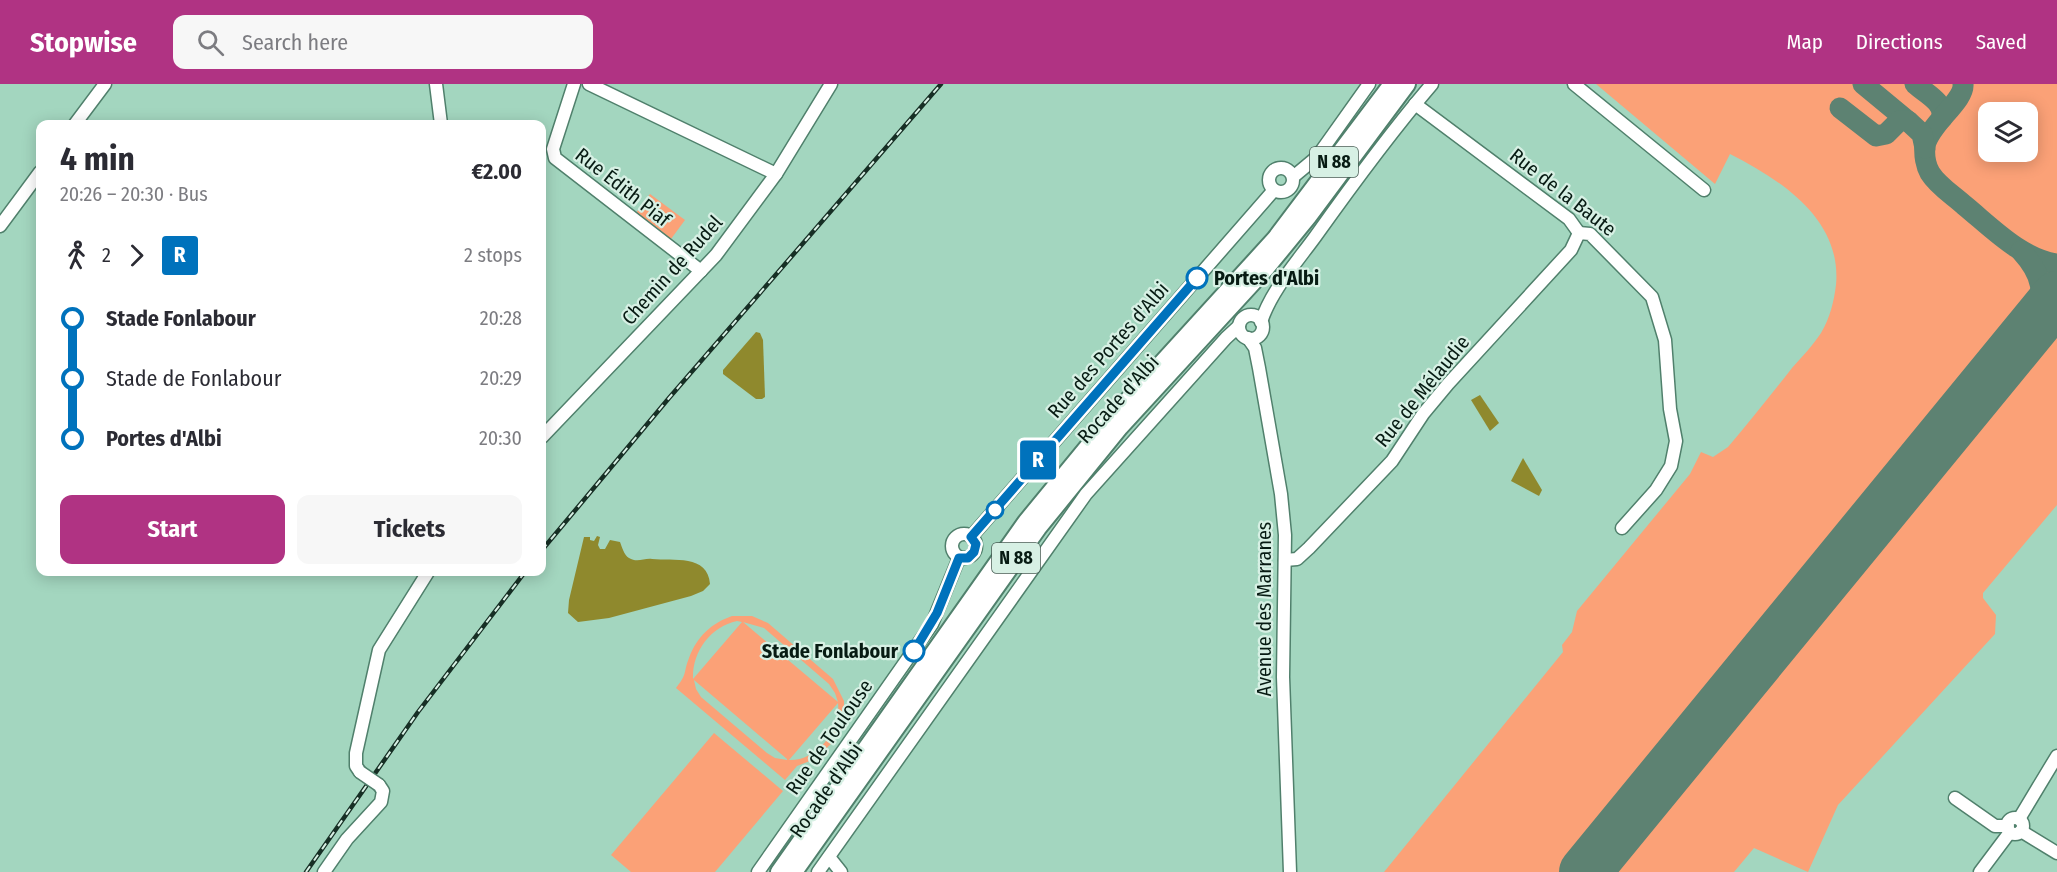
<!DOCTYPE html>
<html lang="en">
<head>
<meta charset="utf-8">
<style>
  :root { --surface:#fff; --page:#f7f7f7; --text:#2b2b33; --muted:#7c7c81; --accent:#b03383 }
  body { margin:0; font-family:"Fira Sans Condensed",sans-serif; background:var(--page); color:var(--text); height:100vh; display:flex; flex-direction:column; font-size:22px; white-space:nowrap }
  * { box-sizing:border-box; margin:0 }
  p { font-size:20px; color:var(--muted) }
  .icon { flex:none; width:33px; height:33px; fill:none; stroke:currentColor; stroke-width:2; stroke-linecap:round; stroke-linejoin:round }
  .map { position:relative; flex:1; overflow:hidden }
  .sheet { position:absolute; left:36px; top:36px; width:510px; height:456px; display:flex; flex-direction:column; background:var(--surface); border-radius:12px; box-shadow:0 3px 15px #0003 }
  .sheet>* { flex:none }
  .badge { padding:0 12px; border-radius:4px; font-size:21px; line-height:39px }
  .tools { position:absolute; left:1978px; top:18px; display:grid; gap:12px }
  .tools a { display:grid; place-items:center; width:60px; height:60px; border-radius:12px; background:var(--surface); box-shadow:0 3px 15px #0003; font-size:30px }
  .map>.badge { position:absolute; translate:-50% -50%; box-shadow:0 0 0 3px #fff }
  .legs { display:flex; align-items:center; gap:9px; height:66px; padding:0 24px; font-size:20px }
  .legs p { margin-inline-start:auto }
  .head { display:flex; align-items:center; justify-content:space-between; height:102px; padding:0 24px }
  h1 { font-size:33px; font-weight:700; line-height:45px }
  .action { display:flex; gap:12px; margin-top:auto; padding:12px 24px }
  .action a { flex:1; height:69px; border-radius:12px; background:var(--accent); color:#fff; font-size:24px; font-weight:700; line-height:69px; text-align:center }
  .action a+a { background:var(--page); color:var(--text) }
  ul { padding:0 24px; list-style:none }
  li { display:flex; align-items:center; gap:21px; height:60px; font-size:22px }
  li i { display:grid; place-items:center; width:9px; height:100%; margin:0 8px; background:currentColor }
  li i::after { content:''; width:15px; height:15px; margin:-8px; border:4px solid; border-radius:50%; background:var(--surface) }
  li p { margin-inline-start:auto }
  li:first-child i { background:linear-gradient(#0000 50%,currentColor 0) }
  li:last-child i { background:linear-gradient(currentColor 50%,#0000 0) }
  header { display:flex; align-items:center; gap:36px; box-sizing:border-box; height:84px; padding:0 30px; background:var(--accent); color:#fff }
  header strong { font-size:28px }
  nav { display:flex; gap:33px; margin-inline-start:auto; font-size:21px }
  .search { width:420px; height:54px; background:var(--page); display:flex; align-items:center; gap:15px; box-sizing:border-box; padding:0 21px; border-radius:12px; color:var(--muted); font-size:22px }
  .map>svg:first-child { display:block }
  .green { fill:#fba177; fill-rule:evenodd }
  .water { fill:#8f892d }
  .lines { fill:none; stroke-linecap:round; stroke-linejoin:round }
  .taxiway { stroke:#5d8272; stroke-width:21 }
  .runway { stroke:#5d8272; stroke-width:52 }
  .minor-casing { stroke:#50806c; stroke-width:15 }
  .highway-casing { stroke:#50806c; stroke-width:20 }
  .minor { stroke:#fff; stroke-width:12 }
  .highway { stroke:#fff; stroke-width:16 }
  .rail-casing { stroke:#172f25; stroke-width:4.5 }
  .rail { stroke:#d7f0e4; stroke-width:2; stroke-dasharray:7; stroke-linecap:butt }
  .minor-bridge-casing { stroke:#50806c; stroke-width:15; stroke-linecap:butt }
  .minor-bridge { stroke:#fff; stroke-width:12 }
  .line-1-casing { stroke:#fff; stroke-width:14 }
  .line-1 { stroke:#0072bc; stroke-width:9 }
  .stop-1-dot { fill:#fff; stroke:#0072bc; stroke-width:3 }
  .labels { text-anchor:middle; stroke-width:4.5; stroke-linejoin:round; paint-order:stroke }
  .shield { fill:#d7f0e4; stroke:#455b52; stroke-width:1.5 }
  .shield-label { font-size:18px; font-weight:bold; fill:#071b13 }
  .street-label { font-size:20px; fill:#071b13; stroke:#d7f0e4 }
  .stop-label { font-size:20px; font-weight:bold; fill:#071b13; stroke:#d7f0e4; text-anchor:start }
</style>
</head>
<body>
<header>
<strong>Stopwise</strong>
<div class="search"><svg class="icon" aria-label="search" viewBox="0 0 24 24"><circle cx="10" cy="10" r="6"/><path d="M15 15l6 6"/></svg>Search here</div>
<nav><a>Map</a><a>Directions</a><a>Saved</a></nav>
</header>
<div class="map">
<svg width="2057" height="788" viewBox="0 0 2057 788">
  <rect width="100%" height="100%" fill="#a3d6bf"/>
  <g class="green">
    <path d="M1596,0H2057V421L1983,509V514L1996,531L1995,550L1838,721L1808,788L1754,764L1734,788H1384L1563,568L1562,561L1572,548L1577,527L1690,390L1701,368L1713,373L1728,363C1750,337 1771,311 1792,284C1802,273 1813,261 1821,249C1830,234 1834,217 1836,201C1842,135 1781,96 1730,70L1715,100ZM1989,28H2028V68H1989Z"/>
    <path d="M650,110L685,136L671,155L636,129Z"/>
    <path d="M732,532H752L768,539L833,595L844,617V630L841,646L834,657L815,675L797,682L785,696L676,604C688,589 683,589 689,574C697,552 712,539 732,532ZM737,537L742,538L693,595C692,568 710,543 737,537ZM743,538L764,544L829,600L835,609L838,618ZM694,596L787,675V676L775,674L767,669L701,613L696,605ZM838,619C841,646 817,677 789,676Z"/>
    <path d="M714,649L783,707L715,788H631L611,771Z"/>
  </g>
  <g class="water">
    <path d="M756,248L760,249L763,256L765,313L762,315H756L723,290V286Z"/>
    <path d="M1480,311L1499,339L1490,347L1471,316Z"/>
    <path d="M1523,374L1542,406L1539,412L1511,397Z"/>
    <path d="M597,452L600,453L598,461L600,465H605L610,456L620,458C622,463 624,471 629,474C637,479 644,474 652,475C673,477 708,470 710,500L703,507L691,512L609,534L578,538L568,529L569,516L584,453H590V456L594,457Z"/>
  </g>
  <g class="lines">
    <g class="taxiway">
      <path d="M1863,0L1909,38"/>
      <path d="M1915,0C1925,9 1945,18 1942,34"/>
      <path d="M1963,0C1965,17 1929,40 1925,62C1924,71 1926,82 1930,89C1938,102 1953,111 1964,121C1991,143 2021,175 2057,180"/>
      <path d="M1840,24L1876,52L1886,50L1899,37H1908L1922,50L1925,64"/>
      <path d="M2021,167C2043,191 2046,210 2035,239"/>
    </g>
    <path class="runway" d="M1585,788L2057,213"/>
    <defs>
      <g id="minor">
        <path d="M436,0L441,40"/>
        <path d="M574,0L553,65L555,74L701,187"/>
        <path d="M589,0L776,90"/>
        <path d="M1574,0L1704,106"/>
        <path d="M1415,20L1569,135L1579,149"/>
        <path d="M75,40L105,0"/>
        <circle cx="1281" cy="96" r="12"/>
        <path d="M1293,93L1317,73L1369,0"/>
        <path d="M0,142L40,88"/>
        <path d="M1579,149L1590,150L1652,213L1665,256L1670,325L1676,357L1671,382L1656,406L1622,444"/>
        <circle cx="1251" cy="243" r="12"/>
        <path d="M1261,238C1271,207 1296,179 1315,153C1352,101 1390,49 1432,0"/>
        <path d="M1248,254L1255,264L1259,284L1281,410L1285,451L1283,593L1290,788"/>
        <path d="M542,353L716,171L776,90L831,0"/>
        <circle cx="964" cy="462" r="12"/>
        <path d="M971,453L1274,106"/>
        <path d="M1285,476L1297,475L1309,464L1392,377L1423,330L1448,300L1571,166L1579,149"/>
        <path d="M360,688L356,682V669L379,566L428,488"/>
        <path d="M1955,714L1995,742H2008"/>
        <circle cx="2015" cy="742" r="8"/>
        <path d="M2019,735L2057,672"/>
        <path d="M2021,747L2057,769"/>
        <path d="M829,773L841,788"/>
        <path d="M324,788L347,755L381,718L383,707L379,701"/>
        <path d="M758,788L932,540L959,474"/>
        <path d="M818,788L1086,410L1226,254L1239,242"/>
        <path d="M1980,788L2010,748"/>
      </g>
      <g id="highway">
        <path d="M779,788L1026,438L1109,337L1275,155L1392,0"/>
        <path d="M794,788L1038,444L1120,343L1267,183L1308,133L1407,0"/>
      </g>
    </defs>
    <use href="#minor" class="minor-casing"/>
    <use href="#highway" class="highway-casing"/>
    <use href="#minor" class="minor"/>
    <use href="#highway" class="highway"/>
    <defs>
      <g id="rail">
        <path d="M542,466L669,314L941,0"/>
        <path d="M306,788L418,628L525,488"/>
      </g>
    </defs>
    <use href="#rail" class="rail-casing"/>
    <use href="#rail" class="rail"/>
    <defs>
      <path id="minor-bridge" d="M360,688L379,701"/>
    </defs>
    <use href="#minor-bridge" class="minor-bridge-casing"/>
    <use href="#minor-bridge" class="minor-bridge"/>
  </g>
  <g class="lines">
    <defs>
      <path id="line-1" d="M914,567L937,529L959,474H968L974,468L976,460L971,453L1197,194"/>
    </defs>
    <use href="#line-1" class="line-1-casing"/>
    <use href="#line-1" class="line-1"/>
  </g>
  <g class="stop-1-dot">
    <circle cx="1197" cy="194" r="10"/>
    <circle cx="995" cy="426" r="8"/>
    <circle cx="914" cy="567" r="10"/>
  </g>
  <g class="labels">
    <g class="shield">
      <rect x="1310" y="63" width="48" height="30" rx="4.5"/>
      <rect x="992" y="459" width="48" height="30" rx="4.5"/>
    </g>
    <g class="shield-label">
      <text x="1334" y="84">N 88</text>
      <text x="1016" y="480">N 88</text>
    </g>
    <g class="street-label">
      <text transform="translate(623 103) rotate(38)" y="7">Rue Édith Piaf</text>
      <text transform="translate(1563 108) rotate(38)" y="7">Rue de la Baute</text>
      <text transform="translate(672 186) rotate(-48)" y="7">Chemin de Rudel</text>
      <text transform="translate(1108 266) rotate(-49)" y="7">Rue des Portes d'Albi</text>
      <text transform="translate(1422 307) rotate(-51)" y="7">Rue de Mélaudie</text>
      <text transform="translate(1118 315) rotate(-48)" y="7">Rocade d'Albi</text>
      <text transform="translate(1264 525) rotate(-90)" y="7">Avenue des Marranes</text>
      <text transform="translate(829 653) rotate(-55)" y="7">Rue de Toulouse</text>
      <text transform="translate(826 706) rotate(-55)" y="7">Rocade d'Albi</text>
    </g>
    <g class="stop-label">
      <text x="1214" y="201">Portes d'Albi</text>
      <text x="898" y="574" text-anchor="end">Stade Fonlabour</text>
    </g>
  </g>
</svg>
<div class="tools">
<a><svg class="icon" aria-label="layers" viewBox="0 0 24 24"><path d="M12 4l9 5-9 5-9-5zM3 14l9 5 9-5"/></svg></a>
</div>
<b class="badge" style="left:1038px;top:376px;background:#0072bc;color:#fff">R</b>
<section class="sheet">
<div class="head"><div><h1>4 min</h1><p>20:26 – 20:30 · Bus</p></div><b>€2.00</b></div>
<div class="legs"><svg class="icon" aria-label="walk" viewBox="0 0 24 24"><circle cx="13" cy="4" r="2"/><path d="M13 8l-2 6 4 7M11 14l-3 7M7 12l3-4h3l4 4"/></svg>2<svg class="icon" aria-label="forward" viewBox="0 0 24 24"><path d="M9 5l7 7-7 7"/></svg><b class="badge" style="background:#0072bc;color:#fff">R</b><p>2 stops</p></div>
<ul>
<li><i style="color:#0072bc"></i><b>Stade Fonlabour</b><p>20:28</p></li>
<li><i style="color:#0072bc"></i><span>Stade de Fonlabour</span><p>20:29</p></li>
<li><i style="color:#0072bc"></i><b>Portes d'Albi</b><p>20:30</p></li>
</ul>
<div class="action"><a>Start</a><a>Tickets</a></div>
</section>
</div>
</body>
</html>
